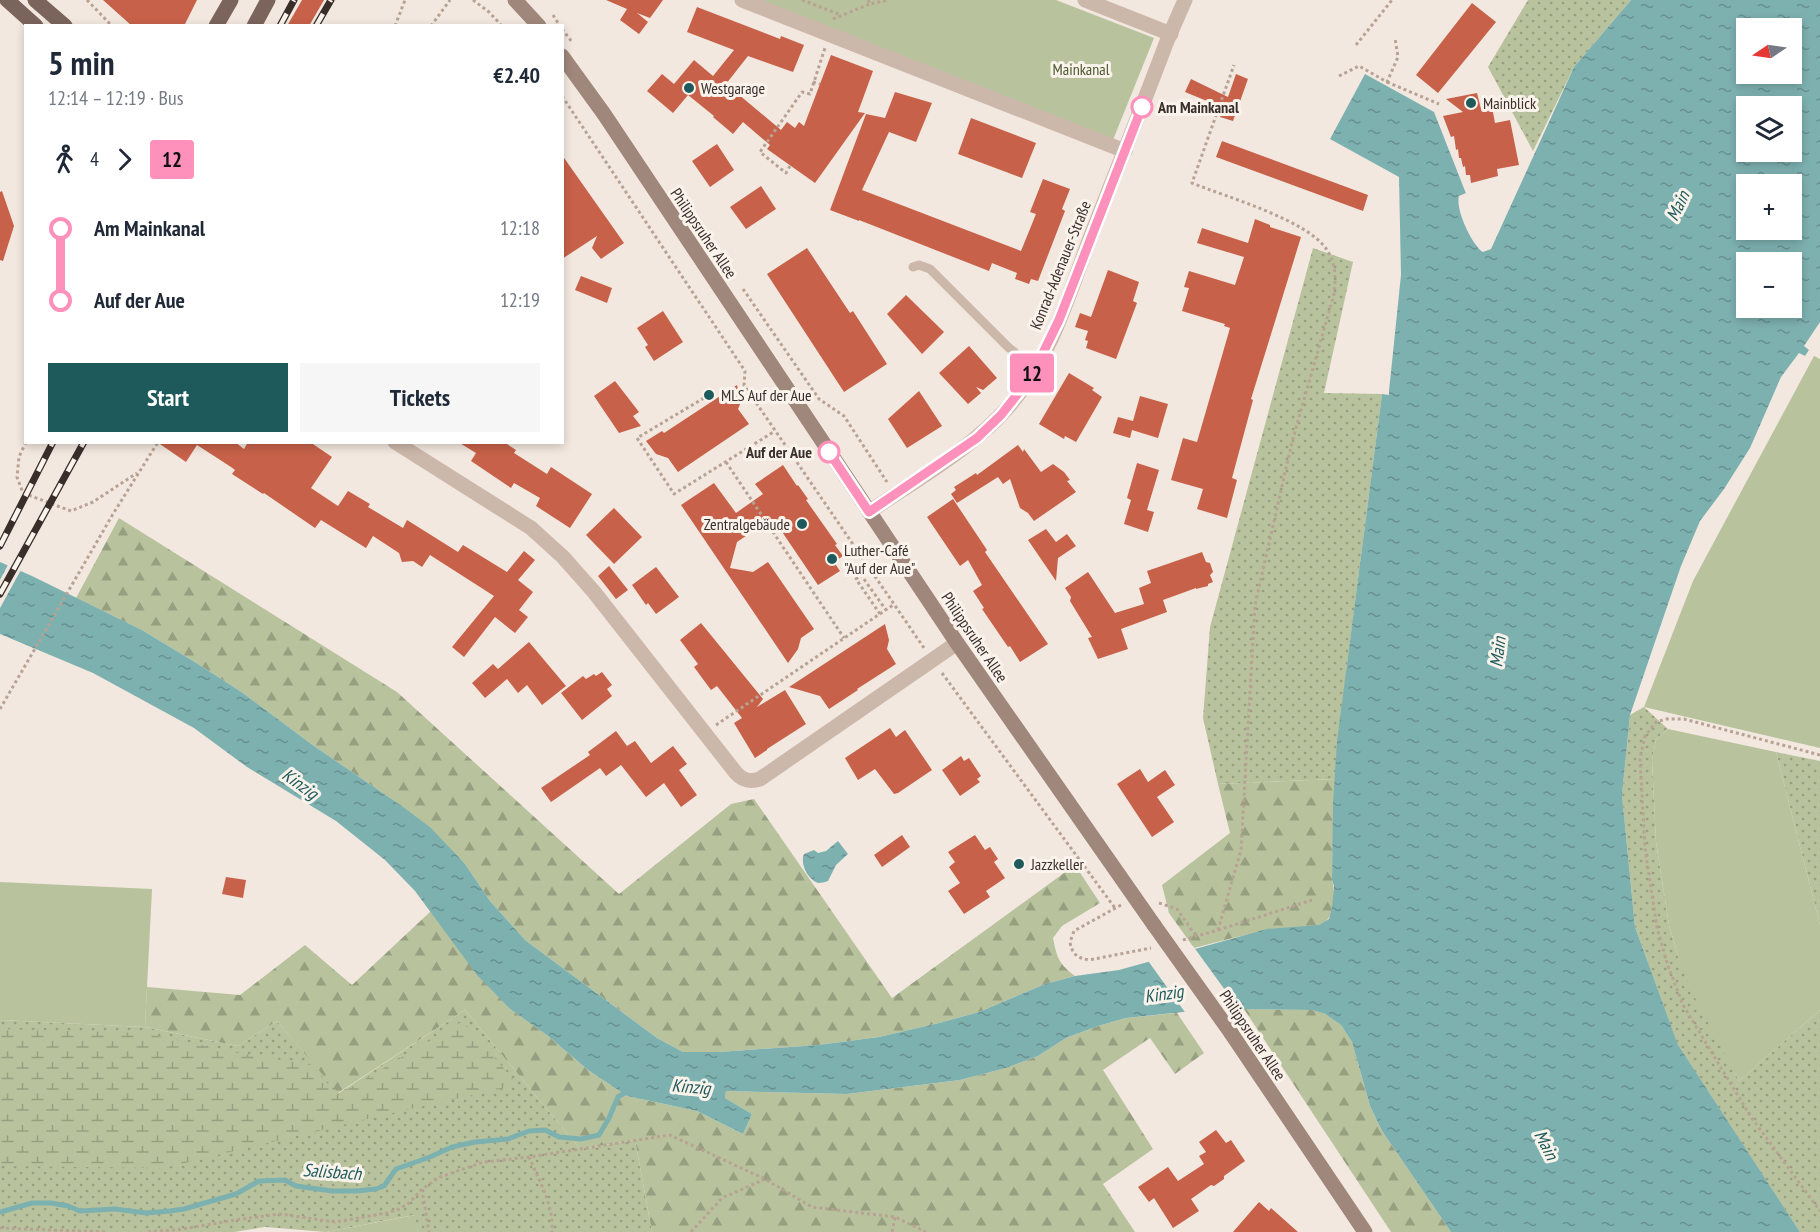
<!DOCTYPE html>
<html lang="en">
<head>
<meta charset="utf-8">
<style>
  :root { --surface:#fff; --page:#f6f6f7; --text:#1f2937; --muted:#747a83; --accent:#1e5a5b }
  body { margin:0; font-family:"PT Sans Narrow",sans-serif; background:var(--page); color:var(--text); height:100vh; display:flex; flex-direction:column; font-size:22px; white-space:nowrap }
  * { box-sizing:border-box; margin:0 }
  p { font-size:20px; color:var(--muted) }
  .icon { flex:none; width:33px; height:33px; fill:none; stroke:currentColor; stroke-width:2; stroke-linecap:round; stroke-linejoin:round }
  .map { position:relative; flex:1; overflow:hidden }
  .details { position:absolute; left:24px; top:24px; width:540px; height:420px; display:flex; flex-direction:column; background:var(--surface); border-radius:0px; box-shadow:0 3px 9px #0003 }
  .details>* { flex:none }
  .badge { padding:0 12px; border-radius:4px; font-size:21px; line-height:39px }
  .needle { width:39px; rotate:257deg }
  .tools { position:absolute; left:1736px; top:18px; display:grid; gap:12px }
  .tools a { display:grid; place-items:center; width:66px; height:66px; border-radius:0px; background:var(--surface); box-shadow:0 3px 9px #0003; font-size:30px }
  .map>.badge { position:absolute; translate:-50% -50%; box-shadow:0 0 0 3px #fff }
  .legs { display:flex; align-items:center; gap:9px; height:66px; padding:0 24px; font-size:20px }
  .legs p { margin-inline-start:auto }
  .head { display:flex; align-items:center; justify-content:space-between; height:102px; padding:0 24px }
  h1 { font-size:33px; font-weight:700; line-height:45px }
  .action { display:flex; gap:12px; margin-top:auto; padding:12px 24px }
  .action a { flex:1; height:69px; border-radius:0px; background:var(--accent); color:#fff; font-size:24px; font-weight:700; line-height:69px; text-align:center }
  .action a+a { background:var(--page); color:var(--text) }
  ul { padding:0 24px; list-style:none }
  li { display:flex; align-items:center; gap:21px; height:72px; font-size:22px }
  li i { display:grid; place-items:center; width:9px; height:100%; margin:0 8px; background:currentColor }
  li i::after { content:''; width:15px; height:15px; margin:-8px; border:4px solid; border-radius:50%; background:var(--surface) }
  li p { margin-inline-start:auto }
  li:first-child i { background:linear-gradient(#0000 50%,currentColor 0) }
  li:last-child i { background:linear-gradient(currentColor 50%,#0000 0) }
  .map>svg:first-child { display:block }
  .grass { fill:url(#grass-dots) }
  .forest { fill:url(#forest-firs) }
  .wetland { fill:url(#wetland-marsh) }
  .green { fill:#b8c39e }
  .water { fill:url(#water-ripples); fill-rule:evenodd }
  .pier { fill:#f3e8df }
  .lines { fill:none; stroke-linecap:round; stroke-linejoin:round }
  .stream { stroke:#7db1b0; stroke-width:5 }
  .building { fill:#c76149 }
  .path { stroke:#b8a294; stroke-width:3; stroke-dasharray:3 3; stroke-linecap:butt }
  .service { stroke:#ccb8aa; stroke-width:9 }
  .minor { stroke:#ccb8aa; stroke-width:15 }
  .secondary { stroke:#9f877b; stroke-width:15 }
  .primary { stroke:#7b645b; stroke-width:15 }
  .rail-casing { stroke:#392e2a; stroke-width:7 }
  .rail { stroke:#faf3eb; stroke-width:4.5; stroke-dasharray:14; stroke-linecap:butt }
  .secondary-bridge { stroke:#9f877b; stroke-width:15 }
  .line-1-casing { stroke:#fff; stroke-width:14 }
  .line-1 { stroke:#fd91bc; stroke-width:9 }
  .poi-dot { fill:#1e5a5b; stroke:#faf3eb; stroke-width:2 }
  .stop-1-dot { fill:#fff; stroke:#fd91bc; stroke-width:3 }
  .labels { text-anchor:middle; stroke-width:6; stroke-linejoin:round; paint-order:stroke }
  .park-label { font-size:16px; fill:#4a582d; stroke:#faf3eb }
  .poi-label { font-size:16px; fill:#392e2a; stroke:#faf3eb; text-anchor:start }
  .stop-label { font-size:16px; font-weight:bold; fill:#392e2a; stroke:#faf3eb; text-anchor:start }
  .street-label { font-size:16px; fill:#392e2a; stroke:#faf3eb }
  .water-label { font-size:18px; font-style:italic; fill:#1e5a5b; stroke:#faf3eb }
</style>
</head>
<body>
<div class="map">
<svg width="1820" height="1232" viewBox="0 0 1820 1232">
  <defs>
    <pattern id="grass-dots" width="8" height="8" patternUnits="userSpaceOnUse" patternTransform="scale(1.5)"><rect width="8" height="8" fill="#b8c39e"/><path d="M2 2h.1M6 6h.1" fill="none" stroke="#979f81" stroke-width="1.8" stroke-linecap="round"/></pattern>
    <pattern id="forest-firs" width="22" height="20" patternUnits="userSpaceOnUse" patternTransform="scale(1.5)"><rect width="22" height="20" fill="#b8c39e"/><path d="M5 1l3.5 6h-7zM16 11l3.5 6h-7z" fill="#979f81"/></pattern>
    <pattern id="wetland-marsh" width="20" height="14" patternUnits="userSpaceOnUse" patternTransform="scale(1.5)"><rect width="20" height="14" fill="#b8c39e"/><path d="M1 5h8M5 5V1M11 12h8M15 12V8" fill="none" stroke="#979f81"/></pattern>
    <pattern id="water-ripples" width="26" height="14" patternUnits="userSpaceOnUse" patternTransform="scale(1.5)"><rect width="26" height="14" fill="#7db1b0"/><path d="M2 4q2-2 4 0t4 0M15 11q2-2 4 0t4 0" fill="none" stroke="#67908f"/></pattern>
  </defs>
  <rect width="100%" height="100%" fill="#f3e8df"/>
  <g class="grass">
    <path d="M1528,0H1631L1574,67L1533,151L1488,67Z"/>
    <path d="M1313,248L1353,262L1324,393L1382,394L1347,665L1335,779L1218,784L1203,718L1210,627Z"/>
    <path d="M1644,707L1668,729L1656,740L1652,760L1656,842L1669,925L1678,956L1739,1081L1820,1010V1232H1800L1678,1046L1635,927L1622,795L1630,715Z"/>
    <path d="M1776,752L1820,761V925Z"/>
    <path d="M465,1010L580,1149L635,1140L652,1232H418L414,1215L326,1232L265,1227L234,1232H0V1020L145,1027L238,1046L277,1021L339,1093Z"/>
  </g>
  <g class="forest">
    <path d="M119,518L397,692L619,894L731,804L754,799L892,998L1075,865L1100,903L1062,926L1053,938C1057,958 1059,964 1075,976L1045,984L979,1012L939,1023L879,1037L818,1045L719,1052H683L657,1038L525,940L490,901L465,864L399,804L314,746L243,693L198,664L142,630L76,598Z"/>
    <path d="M1335,779L1332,880C1335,890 1335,912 1327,920C1318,929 1302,927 1291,928C1258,930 1226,940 1194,948L1169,913L1162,885L1230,833L1218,784Z"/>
    <path d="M431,911L510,1009L548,1036L588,1070L627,1096L697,1111L743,1134L752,1114L725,1098L726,1091L847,1094L960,1080L1006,1068L1038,1056L1066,1038L1098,1026L1126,1018L1177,1013L1204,1053L1175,1074L1150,1038L1103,1070L1153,1149L1103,1184L1135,1232H652L635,1140L580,1149L465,1010L338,1093L277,1021L238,1046L145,1027L147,987L240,995L305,945L352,985Z"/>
    <path d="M1244,1009L1312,1010L1325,1014L1341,1025L1352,1042L1370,1106L1382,1131L1451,1232H1391Z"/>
  </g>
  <path class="wetland" d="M463,1021L518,1085L401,1111L164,1168L0,1166V1029L143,1033L238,1053L311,1065L338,1095Z"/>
  <g class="green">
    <path d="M757,0H1056L1154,38L1113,140Z"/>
    <path d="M1814,356L1820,359V748L1644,707L1693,581Z"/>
    <path d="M1668,729L1776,752L1820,925V1010L1739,1081L1693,994L1678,956L1669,925L1656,842L1652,760L1656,740Z"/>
    <path d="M0,882L152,889L145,1027L0,1020Z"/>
    <path d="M415,1215L418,1232H326Z"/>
  </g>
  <g class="water">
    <path d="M1631,0H1820V322L1804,346L1809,350L1805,356L1799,353L1781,377L1750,448L1724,489L1700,521L1681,566L1630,715L1622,795L1635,927L1678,1045L1800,1232H1451L1382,1131L1370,1106L1352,1042L1341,1025L1325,1014L1312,1010L1236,1009L1193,1011L1126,1018L1098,1026L1066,1038L1038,1056L1006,1068L960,1080L847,1094L726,1091L725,1098L752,1114L743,1134L697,1111L627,1096L588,1070L548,1036L510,1009L477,975L415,891L385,860L336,821L247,767L194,728L93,673L0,634V562L32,576L142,630L198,664L243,693L314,746L399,804L431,828L465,864L490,901L525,940L657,1038L683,1052H719L818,1045L879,1037L939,1023L979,1012L1045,984L1075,976L1119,970L1267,929L1319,925L1329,919L1332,908L1334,886L1332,880L1333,803L1337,741L1382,394L1389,395V391L1401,275L1399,177L1330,139L1365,74L1434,112L1465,191L1466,193L1459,196C1455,209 1472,245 1483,252L1491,249L1574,67ZM1746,28H1791V74H1746ZM1746,106H1791V152H1746ZM1746,184H1791V230H1746ZM1746,262H1791V308H1746Z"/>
    <path d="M838,841L848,854L836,865L828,881C825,882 822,883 818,883C807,879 800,863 804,854L814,850L818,853L826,851Z"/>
  </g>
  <g class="pier">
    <path d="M9,563L22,568L0,608V580Z"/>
    <path d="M1193,946L1241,1012L1187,1015L1146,958Z"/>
  </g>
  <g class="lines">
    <path class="stream" d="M0,1212L32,1203H51L68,1206L80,1211L115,1209L146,1213L170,1211L184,1209L236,1194L259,1181L285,1180L296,1186L332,1191H356L376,1189L384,1186L396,1169L430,1157L452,1147L475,1142L508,1139L529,1131L545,1130L559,1137L581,1139L599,1135L609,1118L618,1097L628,1091"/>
  </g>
  <g class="building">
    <path d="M103,0H197L184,26H132Z"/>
    <path d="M302,0H324L309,26H287Z"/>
    <path d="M606,0H663L650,18L637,13L648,22L639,34L620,20L627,9Z"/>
    <path d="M1472,3L1496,22L1438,93L1416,75Z"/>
    <path d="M697,7L780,39L781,36L804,45L793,72L748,56L726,84L781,130L787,122L795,128L799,122L804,126L831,55L873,71L858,112L865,113L815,183L767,149L770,145L743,122L733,134L713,117L714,116L688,95L673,113L647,91L662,74L674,84L694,60L713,76L734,50L687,32Z"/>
    <path d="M1236,74L1248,79L1233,121L1220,117L1224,108L1185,92L1191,79L1228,97Z"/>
    <path d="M895,92L932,103L916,142L889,132L862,190L1021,251L1036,214L1030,212L1043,179L1070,189L1062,209L1065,211L1038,281L1031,279L1029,284L1015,279L1017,273L992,263L989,271L859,220V221L830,210L866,114L885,118Z"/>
    <path d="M1477,93L1481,109L1492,107L1495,123L1510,120L1519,165L1497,169L1498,176L1471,183L1470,175H1466L1465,166L1463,167L1461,158H1459L1458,149L1456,150L1454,136L1451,137L1443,116L1463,112L1446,99Z"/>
    <path d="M971,118L1036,143L1022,178L958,154Z"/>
    <path d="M1222,141L1368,195L1363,211L1216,157Z"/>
    <path d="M717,144L734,170L710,187L692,161Z"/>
    <path d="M562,155L624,243L601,259L592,248L597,236L562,259Z"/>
    <path d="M761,186L776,209L746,229L730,207Z"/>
    <path d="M2,191L14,226L3,261L0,260V192Z"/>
    <path d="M1255,219L1270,225V227L1301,237L1251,399L1253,400L1232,478L1237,480L1227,518L1197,509L1203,489L1171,480L1183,438L1197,442L1230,328L1224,326L1225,324L1182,311L1189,288L1184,287L1189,271L1235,285L1244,257L1197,243L1202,228L1248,243Z"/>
    <path d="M807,248L850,313L853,311L887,364L844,392L767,274Z"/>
    <path d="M1108,270L1139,282L1133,301L1137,303L1116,359L1086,348L1088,341L1085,340L1088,331L1075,327L1080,313L1091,317Z"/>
    <path d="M581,276L612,288L607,303L575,290Z"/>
    <path d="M906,295L944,332L922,354L887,314Z"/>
    <path d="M663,311L683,342L654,361L645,347L648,345L637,328Z"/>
    <path d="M969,346L997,378L983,390L976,387L981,393L968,404L939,373Z"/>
    <path d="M1069,373L1094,388L1092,390L1102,397L1076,442L1065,436L1064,439L1039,424Z"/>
    <path d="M615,381L639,412L633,416L641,426L619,433L594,396Z"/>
    <path d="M737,385L741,402L738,409L749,424L678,472L668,458L656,454L646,441L662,431L664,433Z"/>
    <path d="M919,391L942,426L907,448L888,419Z"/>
    <path d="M1140,396L1168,404L1158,438L1132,430L1130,438L1113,433L1118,417L1133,421Z"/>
    <path d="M157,442H235L244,449L248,442H310L332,457L311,488L338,506L348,491L370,504L368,507L403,528L407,520L458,552L463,545L507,572L524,551L535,560L518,580L533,592L519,610L528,617L515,633L495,617L464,657L452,647L494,596L430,555L422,567L413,561L402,562L399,553L373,536L366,548L321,520L315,528L264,493L263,494L232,474L235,470L231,467L197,445L186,462Z"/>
    <path d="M458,442H504L516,450L514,453L547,474L551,467L592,494L570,528L536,506L540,498L514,483L511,488L471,461L476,453Z"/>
    <path d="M1018,445L1023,452L1024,449L1041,472L1053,464L1064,472L1070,480L1067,481L1076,492L1034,521L1028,513L1020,508L1010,479L1003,484L998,477L957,503L951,494L956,490L954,487L976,473L977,475Z"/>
    <path d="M1137,463L1159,470L1147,510L1154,512L1148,532L1124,524L1131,500L1127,498Z"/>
    <path d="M783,465L797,486L798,485L808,499L806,500L837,544L835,545L843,556L834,562L840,571L818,585L774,520L772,521L771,519L737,542L730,568L753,572L768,562L814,629L801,638L798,649L788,663L681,505L714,483L736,513L763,494L755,484Z"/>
    <path d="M953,499L987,550L985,552L1048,644L1020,662L1010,646L1008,647L982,609L984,608L973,591L982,585L968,560L960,566L927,517Z"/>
    <path d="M614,508L642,537L614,564L586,535Z"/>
    <path d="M1046,529L1056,542L1067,534L1076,546L1058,558L1056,581L1028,540Z"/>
    <path d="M1202,552L1206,562L1210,563L1213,572L1210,575L1213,582L1208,584V586L1196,589V588L1163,600L1167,612L1121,629L1128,649L1098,659L1088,638L1092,637L1070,601L1071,597L1065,588L1088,572L1115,613L1144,604L1139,588L1151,583L1147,571Z"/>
    <path d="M609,566L628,590L616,599L598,576Z"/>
    <path d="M656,567L679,597L656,614L648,603L646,605L632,585Z"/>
    <path d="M701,623L763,699L757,707L785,690L806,724L767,749V750L755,758L734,723L742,718L717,686L711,690L694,667L698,664L680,640Z"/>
    <path d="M885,624L889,640L887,649L896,664L857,689L858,690L829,709L820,696L789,687Z"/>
    <path d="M529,642L566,686L542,705L527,685L518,693L507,679L485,698L472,683L493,664L498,669Z"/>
    <path d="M602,672L612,685L607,689L612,696L582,720L561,693L583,676L586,679L594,674L596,676Z"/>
    <path d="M890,728L896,737L905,730L932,770L898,793L894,794L875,769L858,780L845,758Z"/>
    <path d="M616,731L627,746L635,741L651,763L673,746L687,764L679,770L697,795L681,807L664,783L646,797L621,765L606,776L600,768L551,802L541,788L590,755L588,752Z"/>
    <path d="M961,756L964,761L969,758L981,776L977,779L980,782L960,796L942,770Z"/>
    <path d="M1140,769L1148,782L1165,770L1175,785L1157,797L1174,822L1152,837L1117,784Z"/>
    <path d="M902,835L910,847L882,867L874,855Z"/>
    <path d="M975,835L985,850L990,847L998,859L994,862L1005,878L986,891L990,897L964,914L948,891L960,883L949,867L955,862L948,852Z"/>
    <path d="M226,877L246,880L243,898L222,894Z"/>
    <path d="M1216,1130L1226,1143L1231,1140L1245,1161L1224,1176V1179L1214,1186L1211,1185L1191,1199L1199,1211L1173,1228L1154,1198L1149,1202L1138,1187L1168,1167L1178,1181L1204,1164L1199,1156L1206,1152L1199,1142Z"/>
    <path d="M1259,1202L1269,1211L1271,1208L1298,1232H1233Z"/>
  </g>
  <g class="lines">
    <g class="path">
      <path d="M87,0L112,26"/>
      <path d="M473,0L489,12L502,26"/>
      <path d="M802,0L841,15"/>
      <path d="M868,0L870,4L889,0"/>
      <path d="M553,15L560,26"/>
      <path d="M833,19L870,4"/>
      <path d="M395,26L405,0"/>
      <path d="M431,26L450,0"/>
      <path d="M562,29L572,42"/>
      <path d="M1356,45L1392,0"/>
      <path d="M1339,76L1359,66L1387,82L1398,57L1395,38"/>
      <path d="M813,82L820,84"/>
      <path d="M1387,82L1439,104"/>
      <path d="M562,96L745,371L744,385L924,648"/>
      <path d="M790,166L786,173L760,152L802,92L810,94L825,48"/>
      <path d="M743,289L819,399L844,416L887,482"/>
      <path d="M709,395L637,438L674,494L775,431"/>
      <path d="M26,442L19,457L17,477L23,493L71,511L93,502L137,473"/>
      <path d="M726,462L844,638"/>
      <path d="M880,614L856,579L861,575L886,610"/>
      <path d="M942,673L1115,908"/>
      <path d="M0,709L113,514L158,442"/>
      <path d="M716,725L893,605"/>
      <path d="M1820,755L1684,719H1666L1656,722L1645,736L1640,759L1645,848L1657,928L1668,966L1683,1005L1751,1117L1820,1211"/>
      <path d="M1159,903L1177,909L1196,936"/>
      <path d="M1121,905L1074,931L1070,942C1072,954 1077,958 1089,960L1151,948"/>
      <path d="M1218,930L1312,900"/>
      <path d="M1183,940L1218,930L1241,850L1255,605L1292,442L1334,294C1336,279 1336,264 1327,250C1308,220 1226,197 1192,183L1234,65"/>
      <path d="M529,1157C539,1180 554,1206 552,1232"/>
      <path d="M422,1189L429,1232"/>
      <path d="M0,1228L107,1232"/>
      <path d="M148,1232L183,1229L242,1219L280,1214L335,1222L387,1213L399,1209L409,1203L422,1189L440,1177L484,1162L529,1157L670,1135L765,1179L812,1207L895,1217L926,1232"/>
      <path d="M691,1232L722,1198L763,1180"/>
      <path d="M892,1232L895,1217"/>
    </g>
    <path class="service" d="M913,267L919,265L930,269L1008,347L1035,369"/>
    <g class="minor">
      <path d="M742,0L1125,151"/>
      <path d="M1085,0L1171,34"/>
      <path d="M395,442L531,528L563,557L594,592L736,773C743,781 750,782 760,779L957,643"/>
      <path d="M869,512C917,479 972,449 1010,405C1050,359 1068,297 1089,241C1115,174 1142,108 1167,41L1185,0"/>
    </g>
    <g class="secondary">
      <path d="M515,0L539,26"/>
      <path d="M562,56L604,114L957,643L1154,925"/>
      <path d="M1231,1033L1365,1232"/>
    </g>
    <g class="primary">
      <path d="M7,0L36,26"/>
      <path d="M35,0L65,26"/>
      <path d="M216,26L231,0"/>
      <path d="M254,26L268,0"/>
    </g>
    <defs>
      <g id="rail">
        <path d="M280,26L294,0"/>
        <path d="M316,26L331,0"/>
        <path d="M0,546L53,442"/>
        <path d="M0,594L84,442"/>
      </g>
    </defs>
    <use href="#rail" class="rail-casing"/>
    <use href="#rail" class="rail"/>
    <path class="secondary-bridge" d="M1154,925L1231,1033"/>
  </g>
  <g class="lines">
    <defs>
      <path id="line-1" d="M829,452L869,512L977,438L1001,415L1024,386L1041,357L1059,320L1142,107"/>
    </defs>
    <use href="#line-1" class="line-1-casing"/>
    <use href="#line-1" class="line-1"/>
  </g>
  <g class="poi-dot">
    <circle cx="689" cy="88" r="6"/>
    <circle cx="1471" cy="103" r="6"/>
    <circle cx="709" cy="395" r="6"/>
    <circle cx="802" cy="524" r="6"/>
    <circle cx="832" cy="559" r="6"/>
    <circle cx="1019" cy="864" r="6"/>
  </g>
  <g class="stop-1-dot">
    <circle cx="1142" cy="107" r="10"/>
    <circle cx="829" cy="452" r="10"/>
  </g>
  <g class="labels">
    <g class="park-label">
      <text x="1081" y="75">Mainkanal</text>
    </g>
    <g class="poi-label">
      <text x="701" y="94">Westgarage</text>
      <text x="1483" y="109">Mainblick</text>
      <text x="721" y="401">MLS Auf der Aue</text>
      <text x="790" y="530" text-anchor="end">Zentralgebäude</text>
      <text x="844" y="556">Luther-Café<tspan x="844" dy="18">"Auf der Aue"</tspan></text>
      <text x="1031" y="870">Jazzkeller</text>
    </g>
    <g class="stop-label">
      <text x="1158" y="113">Am Mainkanal</text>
      <text x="812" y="458" text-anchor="end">Auf der Aue</text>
    </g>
    <g class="street-label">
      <text transform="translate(704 233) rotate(56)" y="6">Philippsruher Allee</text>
      <text transform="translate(1060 265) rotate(-68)" y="6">Konrad-Adenauer-Straße</text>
      <text transform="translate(975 637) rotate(56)" y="6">Philippsruher Allee</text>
      <text transform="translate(1253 1035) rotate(56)" y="6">Philippsruher Allee</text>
    </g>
    <g class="water-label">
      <text transform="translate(1678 206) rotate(-64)" y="6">Main</text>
      <text transform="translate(1498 652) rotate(-83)" y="6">Main</text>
      <text transform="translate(300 784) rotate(36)" y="6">Kinzig</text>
      <text transform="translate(1164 994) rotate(-8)" y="6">Kinzig</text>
      <text transform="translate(691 1087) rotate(5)" y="6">Kinzig</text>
      <text transform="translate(1546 1145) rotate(63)" y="6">Main</text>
      <text transform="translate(332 1172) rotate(4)" y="6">Salisbach</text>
    </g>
  </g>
</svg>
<div class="tools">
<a><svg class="needle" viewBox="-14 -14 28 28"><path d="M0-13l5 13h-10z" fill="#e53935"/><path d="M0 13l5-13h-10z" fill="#747a83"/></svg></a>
<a><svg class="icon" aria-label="layers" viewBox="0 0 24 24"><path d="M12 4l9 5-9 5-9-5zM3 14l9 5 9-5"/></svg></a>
<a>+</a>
<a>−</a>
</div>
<b class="badge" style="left:1032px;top:373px;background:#fd91bc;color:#111">12</b>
<section class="details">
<div class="head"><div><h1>5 min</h1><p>12:14 – 12:19 · Bus</p></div><b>€2.40</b></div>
<div class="legs"><svg class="icon" aria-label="walk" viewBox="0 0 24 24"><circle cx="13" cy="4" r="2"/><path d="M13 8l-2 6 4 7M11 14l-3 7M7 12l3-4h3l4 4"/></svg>4<svg class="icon" aria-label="forward" viewBox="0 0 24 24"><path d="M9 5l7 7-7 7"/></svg><b class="badge" style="background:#fd91bc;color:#111">12</b></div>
<ul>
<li><i style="color:#fd91bc"></i><b>Am Mainkanal</b><p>12:18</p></li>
<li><i style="color:#fd91bc"></i><b>Auf der Aue</b><p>12:19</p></li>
</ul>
<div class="action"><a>Start</a><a>Tickets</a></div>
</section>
</div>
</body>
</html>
